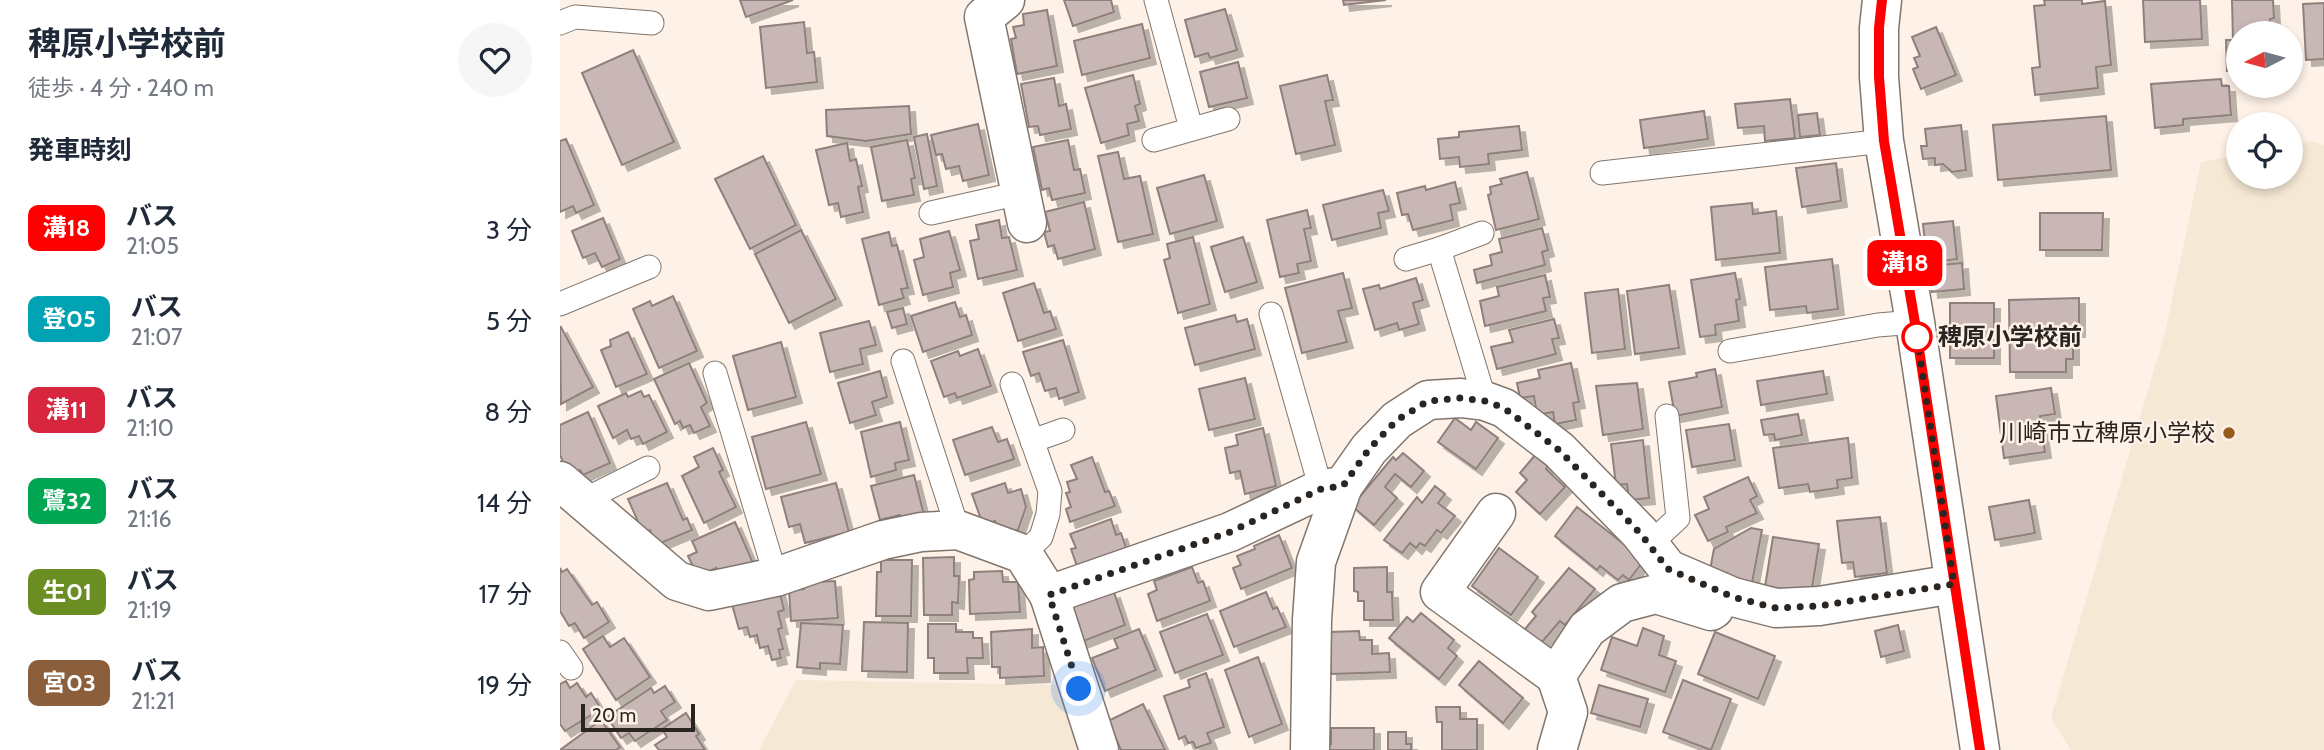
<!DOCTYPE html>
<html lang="ja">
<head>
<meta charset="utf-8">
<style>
  :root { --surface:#fff; --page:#f6f6f7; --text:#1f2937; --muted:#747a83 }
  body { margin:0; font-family:Cabin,"Noto Sans JP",sans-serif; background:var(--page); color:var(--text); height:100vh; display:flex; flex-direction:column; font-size:26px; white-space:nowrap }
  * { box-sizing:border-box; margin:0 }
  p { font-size:23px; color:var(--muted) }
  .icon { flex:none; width:38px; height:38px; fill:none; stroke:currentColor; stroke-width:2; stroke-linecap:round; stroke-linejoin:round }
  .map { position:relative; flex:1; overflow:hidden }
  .sheet { display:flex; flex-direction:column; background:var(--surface); width:560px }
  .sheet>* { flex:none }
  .badge { padding:0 14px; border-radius:10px; font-size:24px; line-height:46px }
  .needle { width:46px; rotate:264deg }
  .buttons { position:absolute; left:1666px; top:21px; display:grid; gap:14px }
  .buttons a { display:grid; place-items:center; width:77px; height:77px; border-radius:50%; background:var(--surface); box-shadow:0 4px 10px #0003; font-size:35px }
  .scale { position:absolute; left:21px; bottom:18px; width:114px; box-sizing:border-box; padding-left:7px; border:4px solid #2a2521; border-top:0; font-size:19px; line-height:24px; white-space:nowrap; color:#2a2521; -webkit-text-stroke:5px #fef1e7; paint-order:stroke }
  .you { position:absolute; width:35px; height:35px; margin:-18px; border:5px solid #fff; border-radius:50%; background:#1a73e8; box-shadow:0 0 0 10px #1a73e833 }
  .map>.badge { position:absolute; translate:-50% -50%; box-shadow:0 0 0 4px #fff }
  h2 { padding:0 28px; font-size:26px; line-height:63px }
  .round { display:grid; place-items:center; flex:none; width:74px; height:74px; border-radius:37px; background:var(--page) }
  .head { display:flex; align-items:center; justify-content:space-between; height:119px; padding:0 28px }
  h1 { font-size:33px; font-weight:700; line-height:52px }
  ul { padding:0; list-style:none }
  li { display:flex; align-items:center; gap:21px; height:91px; padding:0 28px }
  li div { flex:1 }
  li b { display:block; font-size:26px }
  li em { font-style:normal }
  li .badge { min-width:77px; font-weight:700; text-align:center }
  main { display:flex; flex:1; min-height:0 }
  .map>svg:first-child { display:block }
  .education { fill:#f5e8d4 }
  .building { fill:#c8b7b5; stroke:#8f807d; stroke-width:2; filter:url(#shadow) }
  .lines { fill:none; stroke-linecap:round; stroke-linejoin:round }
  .service-casing { stroke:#81766d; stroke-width:25 }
  .minor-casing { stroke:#81766d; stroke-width:41 }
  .tertiary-casing { stroke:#81766d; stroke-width:41 }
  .service { stroke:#fff; stroke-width:23 }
  .minor { stroke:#fff; stroke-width:38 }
  .tertiary { stroke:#fff; stroke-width:38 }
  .line-casing { stroke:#fff; stroke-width:16 }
  .line { stroke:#f00; stroke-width:10 }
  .walk { stroke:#2a2521; stroke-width:7; stroke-dasharray:0 12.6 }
  .stop-dot { fill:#fff; stroke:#f00; stroke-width:3.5 }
  .poi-dot { fill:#975b1c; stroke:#fef1e7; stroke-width:2.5 }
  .labels { text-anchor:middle; stroke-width:5; stroke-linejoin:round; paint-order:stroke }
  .stop-label { font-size:24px; font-weight:bold; fill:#2a2521; stroke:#fef1e7; text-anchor:start }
  .poi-label { font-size:24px; fill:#2a2521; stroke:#fef1e7; text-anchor:end }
</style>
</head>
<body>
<main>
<section class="sheet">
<div class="head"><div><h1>稗原小学校前</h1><p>徒歩 · 4 分 · 240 m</p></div><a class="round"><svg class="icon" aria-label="heart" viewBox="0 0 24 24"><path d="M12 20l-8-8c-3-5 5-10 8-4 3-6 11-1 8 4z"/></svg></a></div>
<h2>発車時刻</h2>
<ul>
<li><span class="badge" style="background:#f00;color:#fff">溝18</span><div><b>バス</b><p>21:05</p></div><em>3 分</em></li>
<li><span class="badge" style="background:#00a3b4;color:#fff">登05</span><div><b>バス</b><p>21:07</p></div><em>5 分</em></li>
<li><span class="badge" style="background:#d7263d;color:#fff">溝11</span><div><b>バス</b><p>21:10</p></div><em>8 分</em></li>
<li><span class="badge" style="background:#00a651;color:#fff">鷺32</span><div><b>バス</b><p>21:16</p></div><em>14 分</em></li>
<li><span class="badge" style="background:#6b8e23;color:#fff">生01</span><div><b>バス</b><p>21:19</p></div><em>17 分</em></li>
<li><span class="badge" style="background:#8b5e3c;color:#fff">宮03</span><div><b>バス</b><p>21:21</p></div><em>19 分</em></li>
</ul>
</section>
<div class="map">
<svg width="1764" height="750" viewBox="0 0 1764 750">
  <defs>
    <filter id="shadow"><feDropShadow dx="6" dy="6" stdDeviation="0" flood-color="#0004"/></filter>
  </defs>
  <rect width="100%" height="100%" fill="#fef1e7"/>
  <g class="education">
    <path d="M1751,141L1764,145V750H1511L1491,718L1606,329L1641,162L1678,155V177H1731V145Z"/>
    <path d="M236,680L502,685L522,750H199Z"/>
  </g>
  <g class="building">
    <path d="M180,0H233L186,17Z"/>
    <path d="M504,0H551L554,12L513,26Z"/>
    <path d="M783,0H826L784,5Z"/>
    <path d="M1484,0H1522V4L1545,1L1551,65L1536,67L1538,88L1475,95L1472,68L1480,67L1474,6L1485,5Z"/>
    <path d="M1583,0H1640L1642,39L1585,42Z"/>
    <path d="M1672,0H1713L1714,18L1710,19L1711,33H1678V70L1667,71L1666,40H1673Z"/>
    <path d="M1764,3V59L1746,60L1743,4Z"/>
    <path d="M665,9L677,50L650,58L648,53L635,57L625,20Z"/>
    <path d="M487,10L497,66L457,74L451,39L456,38L453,27L464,25L463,14Z"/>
    <path d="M244,22L247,53L254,52L257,82L206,88L200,27Z"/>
    <path d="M582,24L590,58L522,75L514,41Z"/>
    <path d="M1376,27L1396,75L1361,89L1353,69L1358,67L1354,58L1360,56L1352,37Z"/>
    <path d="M73,50L114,142L62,165L22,73Z"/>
    <path d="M678,62L687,98L649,107L640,72Z"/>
    <path d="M573,75L580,104L575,106L579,121L567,124L569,135L541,143L525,88Z"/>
    <path d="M767,75L773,100L765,101L775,145L736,154L720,86Z"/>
    <path d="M494,78L499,106L506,104L511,129L480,135L478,126L469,127L461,84Z"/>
    <path d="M1661,79L1662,86H1669L1671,115L1623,119V125L1595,128L1591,84Z"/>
    <path d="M1230,99L1235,138L1205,141L1204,126L1178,128L1175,104Z"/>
    <path d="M349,106L351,134L306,141L267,136L266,110Z"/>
    <path d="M1144,111L1148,139L1084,148L1080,120Z"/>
    <path d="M1257,113L1260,135L1240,137L1238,115Z"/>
    <path d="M1546,116L1551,170L1438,180L1433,125Z"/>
    <path d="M418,124L429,175L403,181L399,166L386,169L382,154L376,155L371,135Z"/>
    <path d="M1401,125L1406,170L1392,172L1383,164L1375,165V158L1363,159L1361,146H1367L1365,129Z"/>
    <path d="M959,126L962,150L928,154L929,164L900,167L899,157L880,159L878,139L899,137V132Z"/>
    <path d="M367,134L377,186L364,189L354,137Z"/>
    <path d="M6,139L34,205L16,213L13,206L0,212V141Z"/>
    <path d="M347,140L355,178L351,179L354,195L322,201L311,147Z"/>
    <path d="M508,140L514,170L520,169L525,193L492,200L489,188L482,190L473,147Z"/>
    <path d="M287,143L290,161L296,159L302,186L298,187L303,212L281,217L278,203L269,205L256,150Z"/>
    <path d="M558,152L564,179L580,176L593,234L558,242L538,156Z"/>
    <path d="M203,156L236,225L190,249L155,179Z"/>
    <path d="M1276,163L1281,201L1242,207L1236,168Z"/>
    <path d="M967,172L979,219L936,230L928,195L931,194L930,187L942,184L940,179Z"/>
    <path d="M644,175L657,221L610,234L597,188Z"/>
    <path d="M895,182L900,203L890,205L893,220L853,230L848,214L842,215L837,193L865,186L866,190Z"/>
    <path d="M823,190L829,211L818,213L821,228L772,240L763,205Z"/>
    <path d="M524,202L535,249L498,259L494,245L488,247L484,232L490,231L485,212Z"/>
    <path d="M1192,203L1193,214L1216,211L1220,253L1156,260L1151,207Z"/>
    <path d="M747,210L751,228L744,229L751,261L737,264L739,273L720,277L707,220Z"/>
    <path d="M1480,213H1543L1542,250H1480Z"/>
    <path d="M43,218L60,259L42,267L35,253L23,258L12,231Z"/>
    <path d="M439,220L442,238L449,237L457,270L418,279L410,241L419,239L416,225Z"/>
    <path d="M1393,221L1397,259L1367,263L1363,224Z"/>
    <path d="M982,228L988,250L982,252L985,265L917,283L914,270L932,265L930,255L942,252L939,239Z"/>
    <path d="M241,230L276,299L229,323L195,254Z"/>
    <path d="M389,231L400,270L390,273L393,287L363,295L354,260L364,257L360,239Z"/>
    <path d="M329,232L332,246L337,245L348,288L341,289L344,298L319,305L302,239Z"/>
    <path d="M633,237L650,304L618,313L604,260L610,258L607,244Z"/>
    <path d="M683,237L697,282L665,292L651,247Z"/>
    <path d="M1272,259L1278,309L1247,313L1246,306L1210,310L1205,267Z"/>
    <path d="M1402,263L1404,289L1372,292L1370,266Z"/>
    <path d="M783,273L792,308L778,311L787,342L742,353L725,288Z"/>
    <path d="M1175,273L1180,299L1176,300L1179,321L1155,325L1156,335L1140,337L1131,280Z"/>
    <path d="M985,275L990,297L983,298L986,311L925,326L920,301L939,296L937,287Z"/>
    <path d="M856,278L863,300L853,303L859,324L839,330L837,323L815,330L803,289L819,285L820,289Z"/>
    <path d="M474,283L484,313L490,311L496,329L458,341L443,293Z"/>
    <path d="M1109,285L1119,348L1075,354L1067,291Z"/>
    <path d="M1058,289L1065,349L1032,353L1025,293Z"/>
    <path d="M113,296L137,351L99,368L73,309L90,301L92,306Z"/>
    <path d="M1519,298V331H1513V359H1506V372H1450L1449,300Z"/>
    <path d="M395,302L400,317L406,315L412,335L363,352L351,316Z"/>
    <rect x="1390" y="303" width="44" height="55"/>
    <path d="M343,308L347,324L332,328L327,312Z"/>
    <path d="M675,315L677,322L687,319L695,349L635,365L625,328Z"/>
    <path d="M994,319L999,338L992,339L996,354L937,369L931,347L953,342L949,330Z"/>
    <path d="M309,321L316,345L300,349L303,364L270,372L260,333Z"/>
    <path d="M1,327L33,387L1,404L0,328Z"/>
    <path d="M68,332L87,374L56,387L41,350L51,346L50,340Z"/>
    <path d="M503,340L519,392L499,399L496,388L485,391L479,373L471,376L463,352Z"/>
    <path d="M221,342L236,397L188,410L173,356Z"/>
    <path d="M418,349L431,386L397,398L395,393L384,397L371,361L398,351L400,356Z"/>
    <path d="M129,363L147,403L141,407L150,426L134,433L130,425L123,428L120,421L115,424L94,379Z"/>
    <path d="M1011,363L1019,402L1013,403L1016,420L995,424L993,412L977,415L974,396L960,398L957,383L980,378L978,370Z"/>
    <path d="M1155,369L1162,407L1115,416L1109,382L1137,377L1136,373Z"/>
    <path d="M320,371L327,397L312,402L316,415L290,423L278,383Z"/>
    <path d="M1263,371L1267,394L1201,405L1197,381Z"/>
    <path d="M685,378L695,419L649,430L639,389Z"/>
    <path d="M1077,383L1083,429L1043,435L1036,386Z"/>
    <path d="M1491,388L1495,414L1480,416L1485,452L1444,458L1436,396Z"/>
    <path d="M81,391L84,397L89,395L107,432L83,444L79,436L71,439L67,430L53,438L38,406L66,393L68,397Z"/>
    <path d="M28,412L50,463L23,475L20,470L9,475L0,455V425Z"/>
    <path d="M1238,414L1242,435L1215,440L1214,434L1204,435L1201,420Z"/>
    <path d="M895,418L911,430L916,422L938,438L916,469L878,442Z"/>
    <path d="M246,422L261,474L206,489L192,437Z"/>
    <path d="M340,422L349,460L335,463L336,470L311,477L301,432Z"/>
    <path d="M1169,424L1175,460L1132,467L1126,430Z"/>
    <path d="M432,427L438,442L447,439L454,459L405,475L393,440Z"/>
    <path d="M703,428L716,486L685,494L680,471L670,473L665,448L678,445L676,435Z"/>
    <path d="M1288,438L1292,478L1277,480L1278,488L1250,492L1248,484L1219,488L1213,448Z"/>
    <path d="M1083,440L1089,498L1069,500L1067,484L1056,485L1051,444Z"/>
    <path d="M153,448L163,470L159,472L176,507L144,523L122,476L139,467L134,457Z"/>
    <path d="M843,453L864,471L851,487L835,474L825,487L837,498L814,525L792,506L833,457L836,460Z"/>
    <path d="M976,454L988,465L986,469L1005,487L980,514L956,492L967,480L960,473Z"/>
    <path d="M532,457L545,492L549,491L555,506L510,522L506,509L511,507L506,493L510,492L507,482L517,479L511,465Z"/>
    <path d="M354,475L364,515L342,521L340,515L320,520L311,486Z"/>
    <path d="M1188,477L1197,496L1190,500L1197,513L1166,527L1168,532L1148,541L1135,515L1149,509L1144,497Z"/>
    <path d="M107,483L123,520L127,518L132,530L96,545L90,530L83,533L68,499Z"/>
    <path d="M276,483L289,532L245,543L240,524L229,527L221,497Z"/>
    <path d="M445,483L448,493L461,489L466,507L458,530L440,536L435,521L423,525L412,494Z"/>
    <path d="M875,486L885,494L878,503L895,516L881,533L877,530L865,546L860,543L856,548L850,543L842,553L824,540L857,497L862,503Z"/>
    <path d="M1469,500L1475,533L1435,540L1429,507Z"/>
    <path d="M1017,507L1084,560L1069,580L1063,575L1058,580L1040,566L1037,570L995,536Z"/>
    <path d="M1320,517L1327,573L1295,577L1293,562L1282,563L1277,521Z"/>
    <path d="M551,519L556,535L561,533L568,554L519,572L511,549L516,548L510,534Z"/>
    <path d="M175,522L193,563L158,573L156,568L138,577L128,556L137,552L132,541Z"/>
    <path d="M1191,528L1202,530L1192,583L1165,578L1167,573L1150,570L1154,549Z"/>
    <path d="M719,535L732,568L681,589L673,568L681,565L677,556L695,549L694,546Z"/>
    <path d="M1213,537L1259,544L1251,594L1205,587Z"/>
    <path d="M939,548L978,577L951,615L912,586Z"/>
    <path d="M394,557V576H399L398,603L392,602V615H364L363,558Z"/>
    <path d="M321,560H352L351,616H316L317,572H321Z"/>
    <path d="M632,567L638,583L643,581L650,601L597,621L588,594L597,590L594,581Z"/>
    <path d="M827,567V592H832L833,620H804V601H798V592L794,591V568Z"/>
    <path d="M0,568L2,572L7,569L32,605L37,602L49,622L24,638L15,623L9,626L0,611Z"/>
    <path d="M1009,568L1035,589L1005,625L1000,621L976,649L960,635L976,616L972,612Z"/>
    <path d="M442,571L443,582H458L460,612L410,614L409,580L414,579V572Z"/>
    <path d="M275,581L278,618L231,621L229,590L244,589L243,583Z"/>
    <path d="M219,589L224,610L218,612L222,628L218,629L223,649L219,650L221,658L212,660L208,646L200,648L197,635L190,637L187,627L179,629L171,601Z"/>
    <path d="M554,592L565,625L521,642L509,608Z"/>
    <path d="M706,592L713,609L717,607L726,627L674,647L660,611Z"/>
    <path d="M861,613L894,640L888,648L897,656L879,679L829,638L847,617L853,622Z"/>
    <path d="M647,614L663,655L615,673L600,632Z"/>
    <path d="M304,622L348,623L347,672L302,671Z"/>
    <path d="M241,623L283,625L280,664L260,663V669L237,667Z"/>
    <path d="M368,624H396V632H413V638H422L423,658H407L408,673H374V658H368Z"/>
    <path d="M1338,625L1344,651L1321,657L1315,631Z"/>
    <path d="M1083,628L1104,636L1099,655L1116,661L1105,692L1041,670L1052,637L1077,646Z"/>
    <path d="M472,629V648L483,647L484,676L440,678V667H432L431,632Z"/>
    <path d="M579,629L596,670L545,691L532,658L558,648L554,639Z"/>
    <path d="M799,631L800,640H812V654L829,653L830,672L771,674L770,632Z"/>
    <path d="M1155,632L1215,656L1198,699L1138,674Z"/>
    <path d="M43,636L50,647L64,638L90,677L56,700L23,649Z"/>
    <path d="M698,657L722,724L689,737L665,670Z"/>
    <path d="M919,661L963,698L943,723L899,685Z"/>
    <path d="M646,673L664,727L647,733L651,743L636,748L633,742L628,743L625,736L619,739L604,696L630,687L628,680Z"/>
    <path d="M1123,680L1171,699L1151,750L1103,732Z"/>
    <path d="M6,681L10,688L17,683L26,697L31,693L41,709L5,731L0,724V684Z"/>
    <path d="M1039,685L1088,699L1080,727L1031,713Z"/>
    <path d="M105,686L115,702L101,711L107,720L75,741L69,733L61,738L47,717L91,688L94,693Z"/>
    <path d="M583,704L605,750H561L548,721Z"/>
    <path d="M876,707H900V719H917V750H882V722H877Z"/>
    <path d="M126,713L139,734L136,736L145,750H99L95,745L107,737L102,729Z"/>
    <path d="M41,720L60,747L56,750H0Z"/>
    <path d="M771,728H814V750H766V744H771Z"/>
    <path d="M828,732H846V744H851V750H828Z"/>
  </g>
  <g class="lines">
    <defs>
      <g id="service">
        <path d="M596,0L631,128"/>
        <path d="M0,23L15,17L92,23"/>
        <path d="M594,140L668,119"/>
        <path d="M1042,173L1324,141"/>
        <path d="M371,213L460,193"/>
        <path d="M922,233L879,249L925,401"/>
        <path d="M846,259L879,249"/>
        <path d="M0,304L89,267"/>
        <path d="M711,314L761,489"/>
        <path d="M1170,351L1318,325L1355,322"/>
        <path d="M343,361L398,530"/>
        <path d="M155,373L216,577"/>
        <path d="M452,384L490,491L488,514L481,537L463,554"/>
        <path d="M472,441L503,430"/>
        <path d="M24,500L88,468"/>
        <path d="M1089,545L1118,518L1107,416"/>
        <path d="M0,652L11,668"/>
      </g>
      <g id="minor">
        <path d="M445,0L424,17L467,223"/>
        <path d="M0,481L117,581L149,591L216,577L323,540L361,532L398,530L463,554L489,595L670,532L761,489L783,486"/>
        <path d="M936,513L880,592L996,676"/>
        <path d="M489,595L539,750"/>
        <path d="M750,750L752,620L756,562L783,486L809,449L837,420L868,400L901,398L925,401L944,408L999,450L1080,533L1108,569L1173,597L1216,608L1259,606L1394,584"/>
        <path d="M997,750L1008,712L996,676L1027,629L1062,603L1096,594L1151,611L1154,609"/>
      </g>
      <path id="tertiary" d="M1322,0L1319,28V77L1324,141L1355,322L1420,750"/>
    </defs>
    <use href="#service" class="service-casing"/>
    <use href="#minor" class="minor-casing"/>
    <use href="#tertiary" class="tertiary-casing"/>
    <use href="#service" class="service"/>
    <use href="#minor" class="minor"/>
    <use href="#tertiary" class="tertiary"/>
  </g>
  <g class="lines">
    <defs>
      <path id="line" d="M1322,0L1319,28V77L1324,141L1355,323L1420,750"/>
    </defs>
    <use href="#line" class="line-casing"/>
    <use href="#line" class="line"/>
    <path class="walk" d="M519,689L489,595L670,532L761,489L783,486L809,449L837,420L868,401L901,398L925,401L944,408L999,450L1080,533L1108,569L1173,597L1216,608L1259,606L1394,584L1357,337"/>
  </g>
  <circle class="stop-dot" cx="1357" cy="337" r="14"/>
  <circle class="poi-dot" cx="1669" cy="433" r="7"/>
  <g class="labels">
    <g class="stop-label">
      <text x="1378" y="345">稗原小学校前</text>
    </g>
    <g class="poi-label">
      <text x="1655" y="441">川崎市立稗原小学校</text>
    </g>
  </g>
</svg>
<div class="buttons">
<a><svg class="needle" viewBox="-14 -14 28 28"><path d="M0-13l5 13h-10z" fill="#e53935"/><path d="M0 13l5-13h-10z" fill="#747a83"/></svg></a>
<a><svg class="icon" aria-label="locate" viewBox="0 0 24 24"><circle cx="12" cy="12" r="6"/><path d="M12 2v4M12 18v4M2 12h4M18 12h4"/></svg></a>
</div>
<div class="scale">20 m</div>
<div class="you" style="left:519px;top:689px"></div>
<b class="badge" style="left:1345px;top:263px;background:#f00;color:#fff">溝18</b>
</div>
</main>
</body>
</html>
